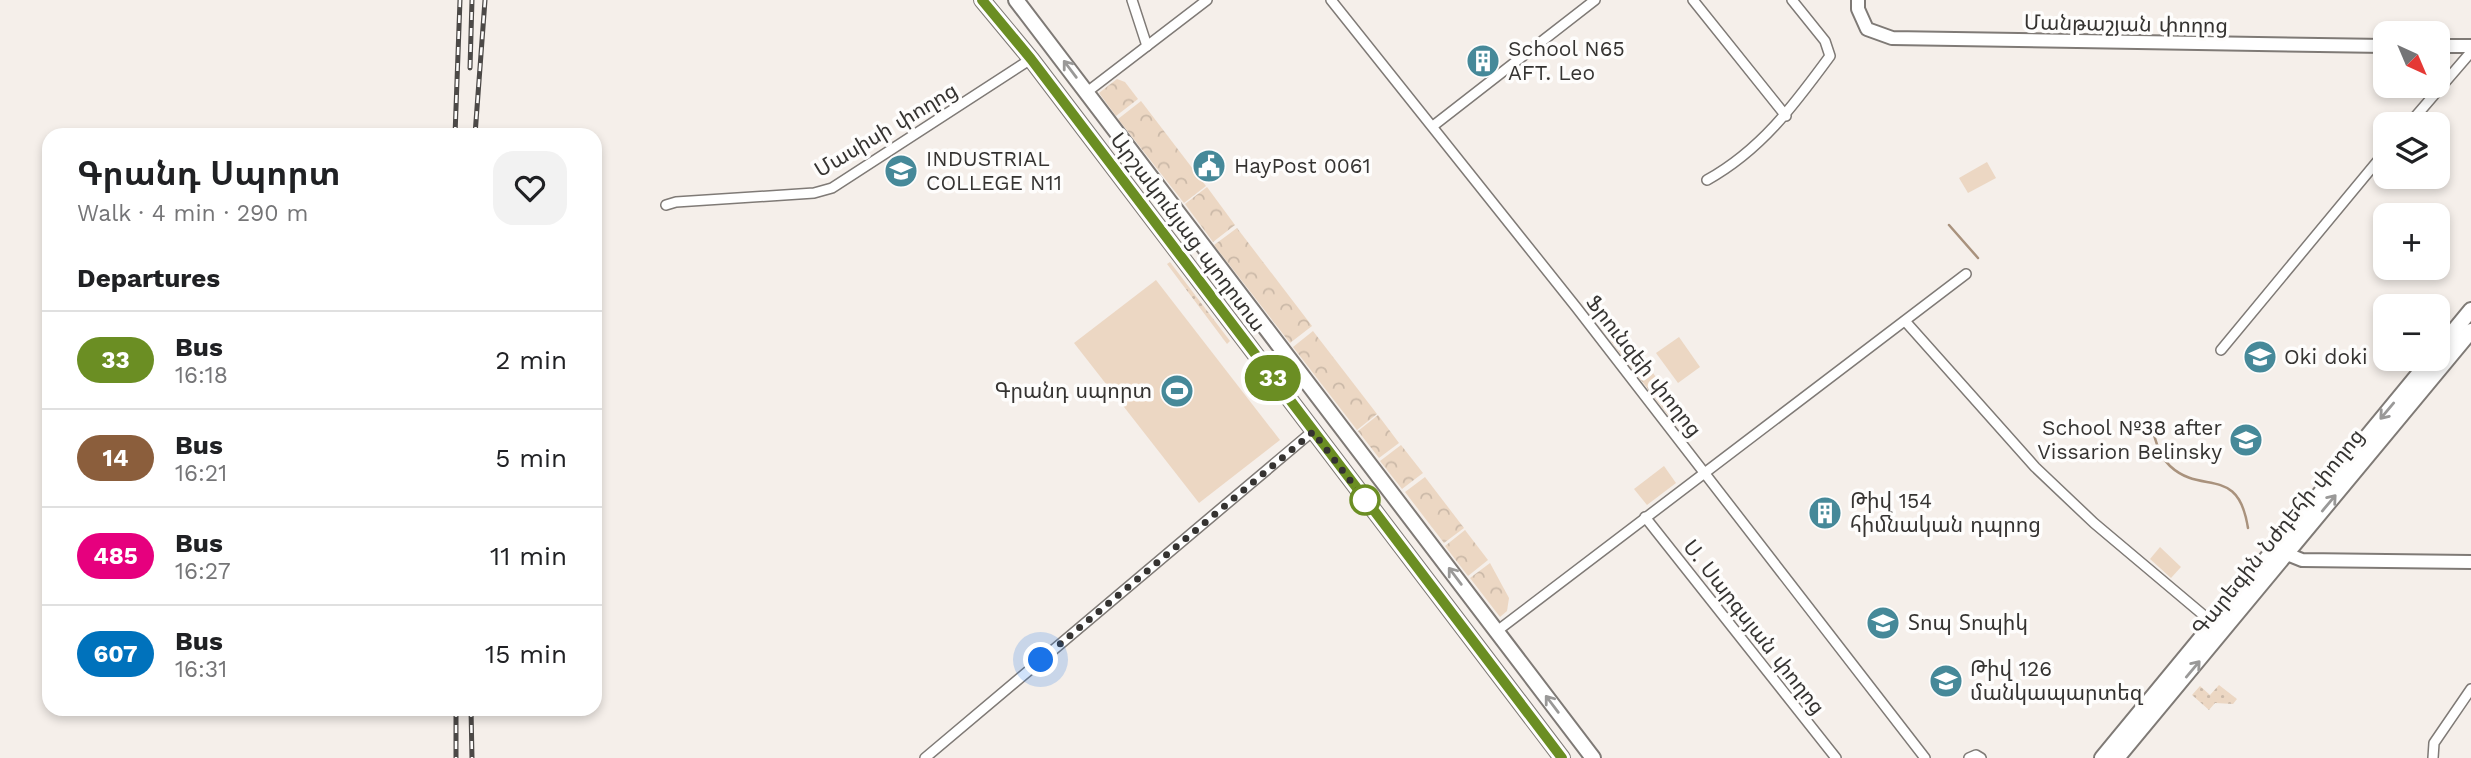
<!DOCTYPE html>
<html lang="en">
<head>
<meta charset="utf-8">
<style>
  :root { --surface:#fff; --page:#f2f2f2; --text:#202124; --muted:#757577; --line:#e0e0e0 }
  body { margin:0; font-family:"Work Sans","Noto Sans Armenian",sans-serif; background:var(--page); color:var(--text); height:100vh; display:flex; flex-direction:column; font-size:26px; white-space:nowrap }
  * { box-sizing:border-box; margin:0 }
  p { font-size:23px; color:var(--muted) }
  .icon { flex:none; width:38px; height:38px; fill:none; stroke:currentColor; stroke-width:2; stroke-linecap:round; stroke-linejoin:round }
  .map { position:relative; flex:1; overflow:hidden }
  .panel { position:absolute; left:42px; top:128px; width:560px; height:588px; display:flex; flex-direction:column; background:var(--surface); border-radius:21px; box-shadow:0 4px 10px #0003 }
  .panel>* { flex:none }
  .badge { padding:0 14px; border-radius:23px; font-size:24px; line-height:46px }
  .needle { width:46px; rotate:136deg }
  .controls { position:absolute; left:2373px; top:21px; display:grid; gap:14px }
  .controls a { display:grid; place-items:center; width:77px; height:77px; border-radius:14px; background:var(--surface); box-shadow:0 4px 10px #0003; font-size:35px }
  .you { position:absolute; width:35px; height:35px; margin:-18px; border:5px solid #fff; border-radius:50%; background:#1a73e8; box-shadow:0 0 0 10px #1a73e833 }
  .map>.badge { position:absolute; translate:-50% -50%; box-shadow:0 0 0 4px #fff }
  h2 { padding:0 35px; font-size:26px; line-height:63px }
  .round { display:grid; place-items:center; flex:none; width:74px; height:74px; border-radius:21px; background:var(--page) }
  .summary { display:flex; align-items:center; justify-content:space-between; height:119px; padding:0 35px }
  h1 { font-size:33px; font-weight:700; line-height:52px }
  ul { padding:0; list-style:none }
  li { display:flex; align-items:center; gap:21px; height:98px; padding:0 35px; border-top:2px solid var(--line) }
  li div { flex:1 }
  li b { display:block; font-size:26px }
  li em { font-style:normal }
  li .badge { min-width:77px; font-weight:700; text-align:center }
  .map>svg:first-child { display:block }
  .grass { fill:url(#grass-dots) }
  .forest { fill:url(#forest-crowns) }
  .pitch { fill:#ecd7c3 }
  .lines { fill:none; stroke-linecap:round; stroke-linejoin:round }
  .stream { stroke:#a9927d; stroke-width:2.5 }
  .minor-casing { stroke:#7f7a76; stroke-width:12 }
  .tertiary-casing { stroke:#7f7a76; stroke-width:16 }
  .primary-casing { stroke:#7f7a76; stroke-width:18 }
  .minor { stroke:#fff; stroke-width:9 }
  .tertiary { stroke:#fff; stroke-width:12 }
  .primary { stroke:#fff; stroke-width:14 }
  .rail-casing { stroke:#4c4947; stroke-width:5 }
  .rail { stroke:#fefdfc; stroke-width:2.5; stroke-dasharray:8; stroke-linecap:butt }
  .oneway { stroke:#9a9998 }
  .line-casing { stroke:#fff; stroke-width:16 }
  .line { stroke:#6b8e23; stroke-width:10 }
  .walk { stroke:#353331; stroke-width:7; stroke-dasharray:0 12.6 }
  .stop-dot { fill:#fff; stroke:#6b8e23; stroke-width:3.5 }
  .labels { text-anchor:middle; stroke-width:7; stroke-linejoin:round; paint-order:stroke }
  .street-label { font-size:21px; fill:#353331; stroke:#fefdfc }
  .poi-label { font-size:21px; fill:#353331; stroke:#fefdfc; text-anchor:start }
</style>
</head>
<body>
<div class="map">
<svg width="2471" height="758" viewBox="0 0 2471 758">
  <defs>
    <pattern id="grass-dots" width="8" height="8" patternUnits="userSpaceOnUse" patternTransform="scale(1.75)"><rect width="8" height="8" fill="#ecd7c3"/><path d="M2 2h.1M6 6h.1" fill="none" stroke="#cbb9a8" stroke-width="1.8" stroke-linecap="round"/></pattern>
    <pattern id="forest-crowns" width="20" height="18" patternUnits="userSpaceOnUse" patternTransform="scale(1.75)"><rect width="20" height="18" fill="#ecd7c3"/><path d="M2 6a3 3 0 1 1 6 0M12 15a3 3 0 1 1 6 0" fill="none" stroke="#cbb9a8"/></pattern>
  </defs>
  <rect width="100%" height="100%" fill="#f5efea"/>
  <g class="grass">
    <path d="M1170,262L1230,341L1227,344L1167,264Z"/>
    <path d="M1622,331L1678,407L1668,415L1610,340Z"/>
    <path d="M2219,685L2237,699L2233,704L2215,703L2209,710L2192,695L2200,686L2210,695Z"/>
  </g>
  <g class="forest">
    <path d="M1117,79L1125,82L1138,99L1116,116L1099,93Z"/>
    <path d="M1141,101L1206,186L1184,203L1118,119Z"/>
    <path d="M1207,187L1235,225L1213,242L1185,204Z"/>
    <path d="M1237,228L1312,326L1290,343L1214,245Z"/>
    <path d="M1313,331L1377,414L1357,430L1293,347Z"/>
    <path d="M1378,415L1399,443L1379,458L1358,431Z"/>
    <path d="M1401,445L1423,473L1402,489L1380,461Z"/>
    <path d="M1425,477L1464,528L1444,543L1405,492Z"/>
    <path d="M1465,530L1488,560L1468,576L1445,546Z"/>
    <path d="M1490,563L1509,598L1507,611L1500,617L1470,578Z"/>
  </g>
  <g class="pitch">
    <path d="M1987,162L1996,178L1968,193L1959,178Z"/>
    <path d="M1156,280L1280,440L1199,503L1074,343Z"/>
    <path d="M1679,337L1700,367L1678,383L1656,353Z"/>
    <path d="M1664,466L1676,483L1647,505L1634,489Z"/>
    <path d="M2160,547L2181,567L2171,578L2150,559Z"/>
  </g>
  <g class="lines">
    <g class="stream">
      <path d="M1949,225L1978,258"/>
      <path d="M2149,423C2157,438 2156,453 2170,466C2202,496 2238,464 2248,528"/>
    </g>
    <defs>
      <g id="minor">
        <path d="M1132,0L1147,46"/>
        <path d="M1331,0L1576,307L1925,758"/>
        <path d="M1693,0L1786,116"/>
        <path d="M1087,92L1207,0"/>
        <path d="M2409,124L2471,52"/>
        <path d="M1433,126L1595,0"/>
        <path d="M1707,180C1761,150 1794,105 1830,56L1825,41L1792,0"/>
        <path d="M666,205L676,202L814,193L832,188L1031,59"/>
        <path d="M1905,321L2035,467L2094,523L2214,624"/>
        <path d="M2221,350L2385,152"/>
        <path d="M1645,517L1836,758"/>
        <path d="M1497,631L1966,274"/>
        <path d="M925,758L1313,431"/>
        <path d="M1969,758L1976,755L1981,758"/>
        <path d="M2433,758L2434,743L2471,689"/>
      </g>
      <g id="tertiary">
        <path d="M1858,0V9L1867,29L1892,38L2385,46"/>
        <path d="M2438,46H2471"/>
        <path d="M2277,550L2302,560L2471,562"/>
      </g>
      <g id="primary">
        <path d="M982,0L1031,59L1562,758"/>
        <path d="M1016,0L1593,758"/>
        <path d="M2438,350L2471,310"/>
        <path d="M2102,758L2431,359"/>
        <path d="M2117,758L2471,331"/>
      </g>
    </defs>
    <use href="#minor" class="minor-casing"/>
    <use href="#tertiary" class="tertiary-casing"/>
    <use href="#primary" class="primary-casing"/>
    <use href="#minor" class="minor"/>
    <use href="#tertiary" class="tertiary"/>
    <use href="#primary" class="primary"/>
    <defs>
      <g id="rail">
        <path d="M470,68L472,0"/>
        <path d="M455,135L460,0"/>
        <path d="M475,135L485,0"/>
        <path d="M456,709V758"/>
        <path d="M471,709L472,758"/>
      </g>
    </defs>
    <use href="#rail" class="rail-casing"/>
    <use href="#rail" class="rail"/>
  </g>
  <defs><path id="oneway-shaft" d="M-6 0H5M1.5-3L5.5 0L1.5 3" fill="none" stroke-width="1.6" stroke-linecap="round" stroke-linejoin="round" transform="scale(1.75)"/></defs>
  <g class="oneway">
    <use href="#oneway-shaft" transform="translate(1070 69) rotate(-127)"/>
    <use href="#oneway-shaft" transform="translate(2387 411) rotate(130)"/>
    <use href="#oneway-shaft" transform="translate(2329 503) rotate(-50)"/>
    <use href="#oneway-shaft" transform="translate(1455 576) rotate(-127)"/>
    <use href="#oneway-shaft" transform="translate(2193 669) rotate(-50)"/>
    <use href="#oneway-shaft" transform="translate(1552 704) rotate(-127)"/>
  </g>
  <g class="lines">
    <defs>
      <path id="line" d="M982,0L1031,59L1562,758"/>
    </defs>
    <use href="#line" class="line-casing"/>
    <use href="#line" class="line"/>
    <path class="walk" d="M1041,660L1313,432L1365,500"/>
  </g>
  <defs>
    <symbol id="building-disc" viewBox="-11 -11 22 22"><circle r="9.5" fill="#468999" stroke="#fefdfc"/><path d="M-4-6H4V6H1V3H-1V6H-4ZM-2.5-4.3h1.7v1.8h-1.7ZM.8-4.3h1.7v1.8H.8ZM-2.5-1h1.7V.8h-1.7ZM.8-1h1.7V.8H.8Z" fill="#fff"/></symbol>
    <symbol id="civic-disc" viewBox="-11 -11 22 22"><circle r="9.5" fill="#468999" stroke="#fefdfc"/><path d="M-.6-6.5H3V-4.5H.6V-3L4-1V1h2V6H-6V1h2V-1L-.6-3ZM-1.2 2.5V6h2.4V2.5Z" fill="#fff"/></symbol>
    <symbol id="university-disc" viewBox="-11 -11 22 22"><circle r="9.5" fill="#468999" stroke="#fefdfc"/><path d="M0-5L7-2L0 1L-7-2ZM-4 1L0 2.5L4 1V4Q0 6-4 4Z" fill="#fff"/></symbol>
    <symbol id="school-disc" viewBox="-11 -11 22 22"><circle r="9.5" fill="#468999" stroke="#fefdfc"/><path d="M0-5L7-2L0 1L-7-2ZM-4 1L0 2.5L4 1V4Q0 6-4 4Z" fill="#fff"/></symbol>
    <symbol id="stadium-disc" viewBox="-11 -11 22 22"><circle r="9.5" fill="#468999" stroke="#fefdfc"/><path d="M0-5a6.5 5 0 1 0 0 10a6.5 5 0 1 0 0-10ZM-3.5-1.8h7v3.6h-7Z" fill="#fff"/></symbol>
  </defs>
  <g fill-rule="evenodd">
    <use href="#building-disc" x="1464" y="42" width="38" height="38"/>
    <use href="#civic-disc" x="1190" y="147" width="38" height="38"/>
    <use href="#university-disc" x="882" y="152" width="38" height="38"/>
    <use href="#school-disc" x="2241" y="338" width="38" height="38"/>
    <use href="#stadium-disc" x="1158" y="372" width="38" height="38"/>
    <use href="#school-disc" x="2227" y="421" width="38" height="38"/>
    <use href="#building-disc" x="1806" y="494" width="38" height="38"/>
    <use href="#school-disc" x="1864" y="604" width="38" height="38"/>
    <use href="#school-disc" x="1927" y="662" width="38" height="38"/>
  </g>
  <circle class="stop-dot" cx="1365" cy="500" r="14"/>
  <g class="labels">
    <g class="street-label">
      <text transform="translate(2126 24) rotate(1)" y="7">Մանթաշյան փողոց</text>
      <text transform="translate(886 130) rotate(-31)" y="7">Մասիսի փողոց</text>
      <text transform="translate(1188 232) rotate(53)" y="7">Արշակունյաց պողոտա</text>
      <text transform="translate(1644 366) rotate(52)" y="7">Ֆրունզեի փողոց</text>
      <text transform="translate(2278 532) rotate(-51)" y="7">Գարեգին Նժդեհի փողոց</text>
      <text transform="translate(1754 627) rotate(52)" y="7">Ս. Սարգսյան փողոց</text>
    </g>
    <g class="poi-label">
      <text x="1508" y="56">School N65<tspan x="1508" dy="24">AFT. Leo</tspan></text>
      <text x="926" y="166">INDUSTRIAL<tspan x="926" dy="24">COLLEGE N11</tspan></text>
      <text x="1234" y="173">HayPost 0061</text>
      <text x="2284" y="364">Oki doki</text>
      <text x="1152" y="398" text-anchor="end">Գրանդ սպորտ</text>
      <text x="2222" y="435" text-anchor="end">School №38 after<tspan x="2222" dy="24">Vissarion Belinsky</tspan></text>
      <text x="1850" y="508">Թիվ 154<tspan x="1850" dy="24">հիմնական դպրոց</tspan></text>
      <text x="1908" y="630">Տոպ Տոպիկ</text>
      <text x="1970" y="676">Թիվ 126<tspan x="1970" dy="24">մանկապարտեզ</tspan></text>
    </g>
  </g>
</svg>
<div class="controls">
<a><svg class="needle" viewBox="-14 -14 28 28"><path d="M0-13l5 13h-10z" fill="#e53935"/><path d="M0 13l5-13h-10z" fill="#757577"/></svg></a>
<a><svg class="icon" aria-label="layers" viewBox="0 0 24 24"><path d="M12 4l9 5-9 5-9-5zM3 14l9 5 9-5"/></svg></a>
<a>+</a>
<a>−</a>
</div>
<div class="you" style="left:1041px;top:660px"></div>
<b class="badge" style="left:1273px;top:378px;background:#6b8e23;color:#fff">33</b>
<section class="panel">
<div class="summary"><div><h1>Գրանդ Սպորտ</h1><p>Walk · 4 min · 290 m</p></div><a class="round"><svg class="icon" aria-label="heart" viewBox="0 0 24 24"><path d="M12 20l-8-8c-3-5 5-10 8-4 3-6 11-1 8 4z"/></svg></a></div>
<h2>Departures</h2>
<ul>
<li><span class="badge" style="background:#6b8e23;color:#fff">33</span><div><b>Bus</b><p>16:18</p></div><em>2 min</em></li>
<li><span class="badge" style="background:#8b5e3c;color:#fff">14</span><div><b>Bus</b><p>16:21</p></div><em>5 min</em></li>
<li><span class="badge" style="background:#e6007e;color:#fff">485</span><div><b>Bus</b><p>16:27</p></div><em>11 min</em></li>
<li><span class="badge" style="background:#0072bc;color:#fff">607</span><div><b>Bus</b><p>16:31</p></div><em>15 min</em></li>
</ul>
</section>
</div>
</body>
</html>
